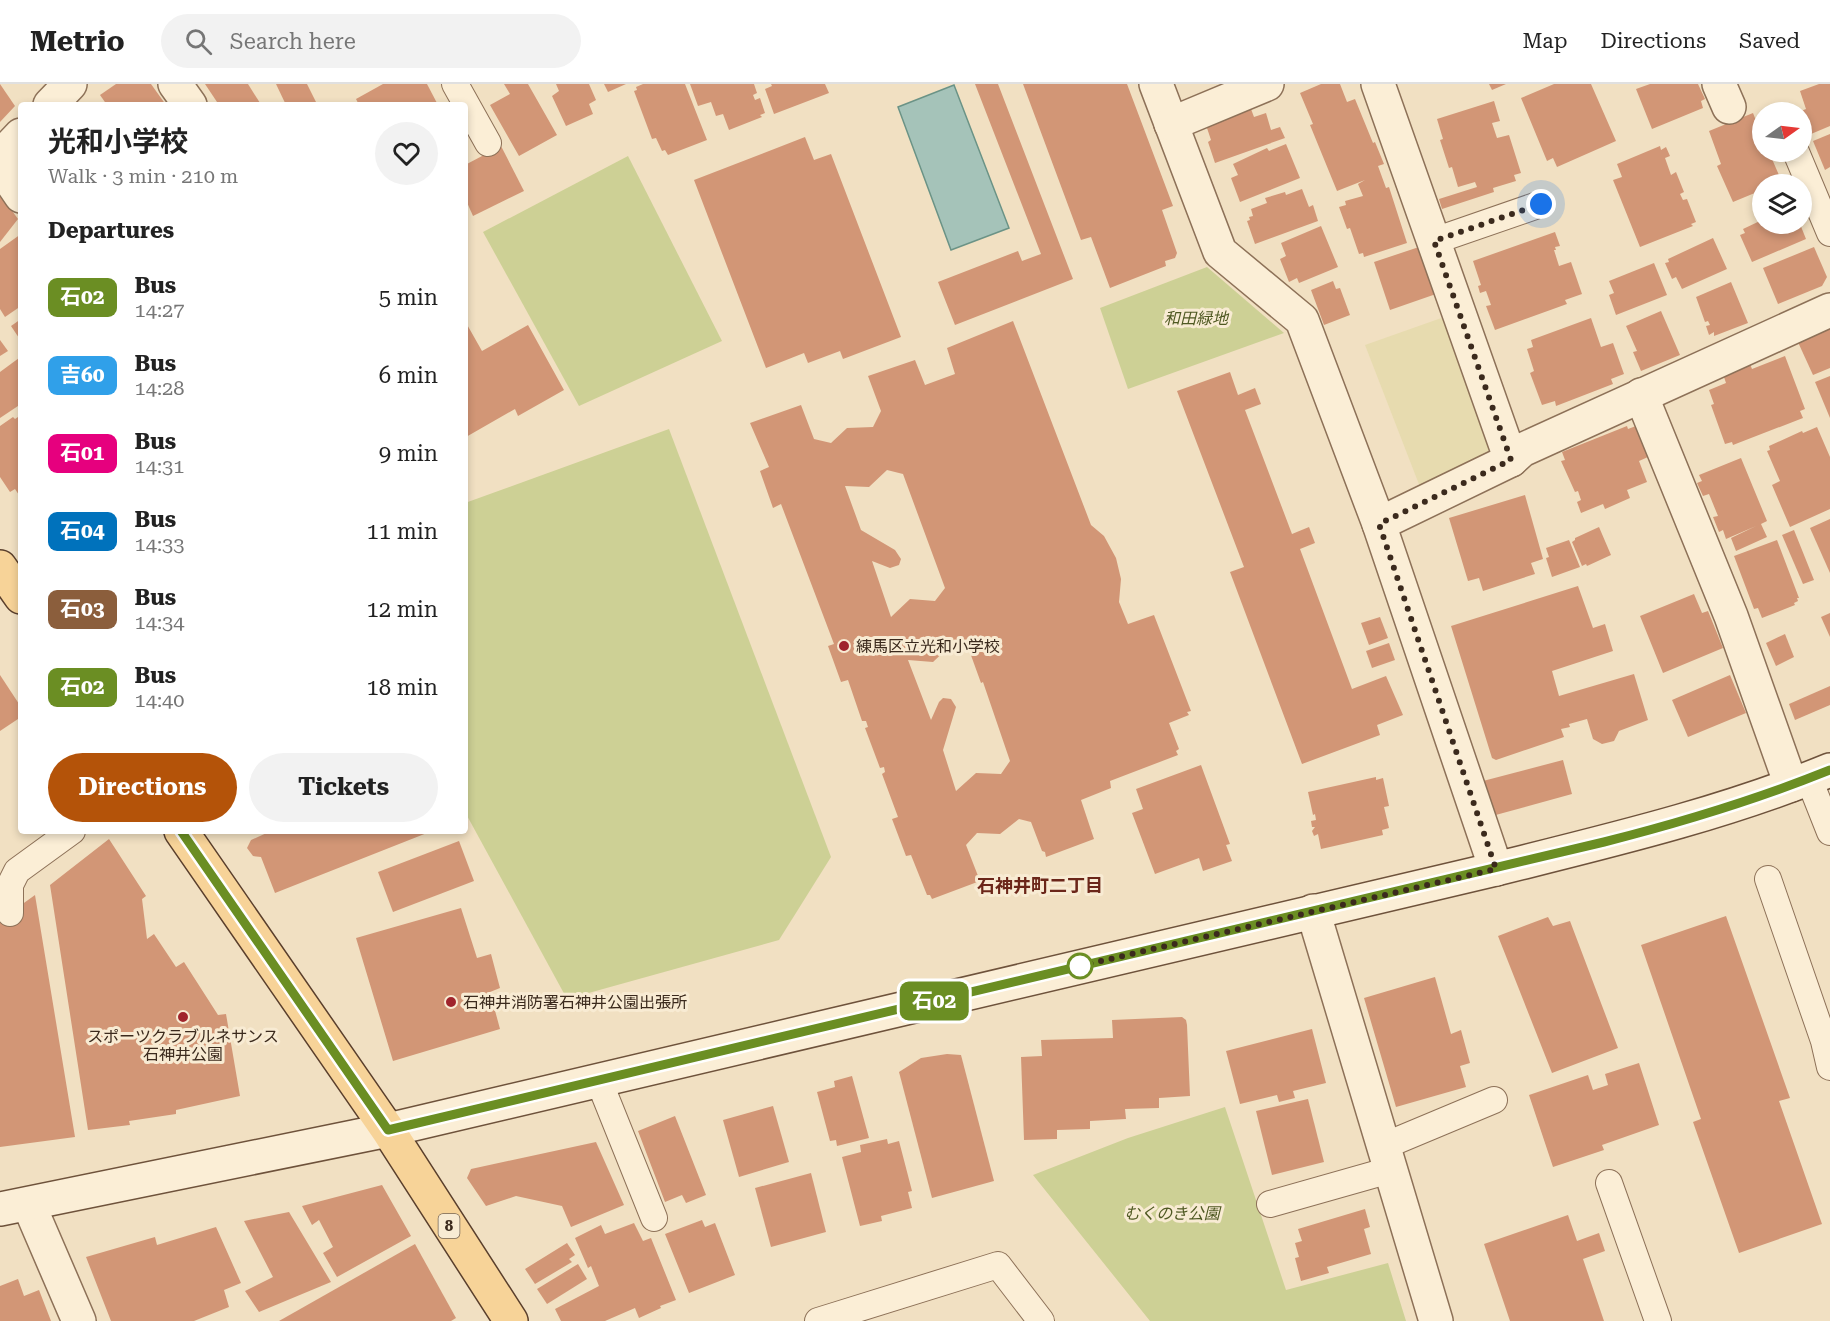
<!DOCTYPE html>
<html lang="en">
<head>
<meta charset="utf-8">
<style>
  :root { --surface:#fff; --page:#f2f2f2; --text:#222; --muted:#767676; --line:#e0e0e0; --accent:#b45309 }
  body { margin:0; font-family:"Roboto Serif","Noto Sans JP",serif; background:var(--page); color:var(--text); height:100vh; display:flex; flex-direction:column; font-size:22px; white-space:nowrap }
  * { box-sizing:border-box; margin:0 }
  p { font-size:20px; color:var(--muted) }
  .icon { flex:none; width:33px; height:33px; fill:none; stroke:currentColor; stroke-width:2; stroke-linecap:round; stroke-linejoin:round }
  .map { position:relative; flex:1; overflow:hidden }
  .panel { position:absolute; left:18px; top:18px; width:450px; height:732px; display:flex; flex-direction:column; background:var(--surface); border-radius:6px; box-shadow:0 3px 9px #0003 }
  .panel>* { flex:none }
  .badge { padding:0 12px; border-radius:9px; font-size:21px; line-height:39px }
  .needle { width:39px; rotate:76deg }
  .controls { position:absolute; left:1752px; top:18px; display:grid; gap:12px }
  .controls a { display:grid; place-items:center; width:60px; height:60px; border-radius:50%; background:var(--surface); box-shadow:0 3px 9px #0003; font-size:30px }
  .you { position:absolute; width:30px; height:30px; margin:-15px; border:4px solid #fff; border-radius:50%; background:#1a73e8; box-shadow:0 0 0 9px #1a73e833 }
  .map>.badge { position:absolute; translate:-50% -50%; box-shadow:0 0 0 3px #fff }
  h2 { padding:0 30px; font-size:22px; line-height:54px }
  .round { display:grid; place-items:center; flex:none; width:63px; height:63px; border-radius:32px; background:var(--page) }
  .headline { display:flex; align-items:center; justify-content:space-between; height:102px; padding:0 30px }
  h1 { font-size:28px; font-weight:700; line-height:45px }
  .primary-button { display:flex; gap:12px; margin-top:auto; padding:12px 30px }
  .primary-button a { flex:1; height:69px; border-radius:36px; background:var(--accent); color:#fff; font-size:24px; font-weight:700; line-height:69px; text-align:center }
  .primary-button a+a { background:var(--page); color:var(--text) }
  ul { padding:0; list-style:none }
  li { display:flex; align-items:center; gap:18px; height:78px; padding:0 30px }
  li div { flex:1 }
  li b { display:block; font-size:22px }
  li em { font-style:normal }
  li .badge { min-width:66px; font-weight:700; text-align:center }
  header { display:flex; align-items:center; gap:36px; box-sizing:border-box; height:84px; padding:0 30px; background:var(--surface); border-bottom:2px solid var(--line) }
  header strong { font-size:28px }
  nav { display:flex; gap:33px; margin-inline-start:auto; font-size:21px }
  .search { width:420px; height:54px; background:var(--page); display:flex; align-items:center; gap:15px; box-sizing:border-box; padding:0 21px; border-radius:33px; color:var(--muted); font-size:22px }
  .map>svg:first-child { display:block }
  .farmland { fill:#e7dbaf }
  .green { fill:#cdd095 }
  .water { fill:#a5c3b9; stroke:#6b9386; stroke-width:1.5 }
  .building { fill:#d29676; fill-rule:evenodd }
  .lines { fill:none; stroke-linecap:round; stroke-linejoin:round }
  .lane-casing { stroke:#8d7158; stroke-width:28 }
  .street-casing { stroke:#8d7158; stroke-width:36 }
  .secondary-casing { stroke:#6e523b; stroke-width:36 }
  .primary-casing { stroke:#5a3f2c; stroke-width:36 }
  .lane { stroke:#fbeed6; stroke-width:26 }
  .street { stroke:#fbeed6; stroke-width:33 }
  .secondary { stroke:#fbeed6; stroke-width:33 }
  .primary { stroke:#f7d398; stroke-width:33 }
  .line-casing { stroke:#fff; stroke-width:14 }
  .line { stroke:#6b8e23; stroke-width:9 }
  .walk { stroke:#3b2a1d; stroke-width:6; stroke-dasharray:0 10.8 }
  .poi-dot { fill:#a0242c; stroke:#f8ebd3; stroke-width:2 }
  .stop-dot { fill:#fff; stroke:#6b8e23; stroke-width:3 }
  .labels { text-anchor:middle; stroke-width:6; stroke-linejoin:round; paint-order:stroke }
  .shield { fill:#f8ebd3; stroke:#746454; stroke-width:1.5 }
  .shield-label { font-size:15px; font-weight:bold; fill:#3b2a1d }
  .park-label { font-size:16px; font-style:italic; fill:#4f5922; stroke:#f8ebd3 }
  .poi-label { font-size:16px; fill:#3b2a1d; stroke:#f8ebd3; text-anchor:start }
  .neighbourhood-label { font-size:18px; font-weight:bold; fill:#6b2619; stroke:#f8ebd3 }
</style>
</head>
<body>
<header>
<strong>Metrio</strong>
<div class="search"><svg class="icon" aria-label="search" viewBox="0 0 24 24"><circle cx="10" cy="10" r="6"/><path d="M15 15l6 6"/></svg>Search here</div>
<nav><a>Map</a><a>Directions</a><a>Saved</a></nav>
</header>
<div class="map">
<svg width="1830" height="1237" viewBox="0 0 1830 1237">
  <rect width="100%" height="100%" fill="#f1e0c2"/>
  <path class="farmland" d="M1447,232L1489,355L1488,369L1420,403L1365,261Z"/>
  <g class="green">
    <path d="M628,72L722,257L579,322L483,148Z"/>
    <path d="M1207,183L1284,249L1128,305L1100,224Z"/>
    <path d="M669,345L831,773L779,856L567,915L465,728V419Z"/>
    <path d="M1225,1023L1286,1206L1388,1179L1406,1237H1150L1033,1091L1128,1054Z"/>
  </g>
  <path class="water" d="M954,1L1009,144L951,166L898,23Z"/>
  <g class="building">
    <path d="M0,0L15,22L0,38Z"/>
    <path d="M116,0H151L166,21H107L100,11Z"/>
    <path d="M205,0H248L260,19L256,21H219Z"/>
    <path d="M276,0H307L316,18L310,21H286Z"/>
    <path d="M383,0H427L438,21H359L356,15Z"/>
    <path d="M504,0H528L557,51L519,72L490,21L510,10Z"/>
    <path d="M556,0H589L596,16L589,20L593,30L566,42L552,12L559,7Z"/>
    <path d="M604,0H626L608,8Z"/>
    <path d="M643,0H685L707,56L668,71L665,66L662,67L656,54L652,55L634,7L637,6L636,3Z"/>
    <path d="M690,0H754L757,9L753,11L755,16L760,14L765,29L760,31L762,33L729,46L723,30L716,32L711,18L698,22Z"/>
    <path d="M771,0H825L829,9L774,30L765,5L772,2Z"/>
    <path d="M975,0H998L1073,195L955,241L938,198L1018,167L1022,177L1041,170Z"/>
    <path d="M1023,0H1127L1173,122L1162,126L1177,169L1175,174L1165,177L1166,182L1110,204L1091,153L1081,156Z"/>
    <path d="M1321,0H1340L1347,18L1355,15L1373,59L1375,58L1384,80L1378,82L1386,104L1389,103L1407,159L1364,173L1363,169L1359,170L1350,144L1347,145L1339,123L1346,121L1345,117L1363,112L1358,100L1365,96L1337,107L1310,41L1313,40L1300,9Z"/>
    <path d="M1489,0H1506L1492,6Z"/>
    <path d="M1554,0H1591L1616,57L1557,83L1553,74L1547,77L1521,14Z"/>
    <path d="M1650,0H1698L1705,15L1701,17L1703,24L1652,45L1636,5Z"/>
    <path d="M1819,0H1830V42L1811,50L1801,27L1806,25L1800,7Z"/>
    <path d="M1494,17L1500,37L1492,39L1497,54L1509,51L1521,89L1514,91L1516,97L1493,104L1494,108L1442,125L1439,115L1477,103L1475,98L1458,103L1452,83L1449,84L1440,56L1443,55L1437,35Z"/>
    <path d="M1251,25L1254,33L1266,29L1271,46L1280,43L1285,54L1215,79L1208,58L1211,56L1206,41Z"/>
    <path d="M1753,29L1762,52V68H1769L1782,98L1775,100H1762V106L1733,118L1717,82L1721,80L1709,47Z"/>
    <path d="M1830,50V83L1825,86L1813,57Z"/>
    <path d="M805,53L814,76L831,70L901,253L843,275L840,267L808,279L804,269L766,284L694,96Z"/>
    <path d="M1286,60L1300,94L1240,118L1231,94L1238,91L1233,80L1267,64L1269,67Z"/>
    <path d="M501,62L524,107L473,132L465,114V81Z"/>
    <path d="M1660,62L1661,66L1666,63L1670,72L1665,74L1671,91L1676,88L1684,108L1680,110L1683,116L1687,115L1696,138L1691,140L1693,142L1640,163L1613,96L1622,93L1617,80Z"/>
    <path d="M1302,105L1309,123L1313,121L1318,137L1255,160L1247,137L1250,136L1249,133L1253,132L1251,125L1267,119L1265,114L1285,108L1286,111Z"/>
    <path d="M0,110L18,135L0,158Z"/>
    <path d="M1762,136V140H1800L1806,155L1752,178L1740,151L1745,149L1743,145Z"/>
    <path d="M1321,142L1338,183L1299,199L1297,194L1289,198L1280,175L1286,172L1281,159Z"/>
    <path d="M1555,148L1560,162L1555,163L1556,166H1554L1559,182L1571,178L1582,210L1565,216L1567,220L1495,246L1486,222L1491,221L1486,207L1480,209L1478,202L1481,201L1473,177Z"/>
    <path d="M21,150V222L5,233L0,225V165Z"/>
    <path d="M1713,154L1727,185L1682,205L1676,193L1672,195L1665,179L1669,178L1668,175Z"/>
    <path d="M1419,163L1436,210L1390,226L1374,178Z"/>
    <path d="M1814,163L1827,193L1822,202L1778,220L1763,184Z"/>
    <path d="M1654,179L1667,211L1616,231L1609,211L1614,209L1609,197Z"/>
    <path d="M1333,197L1336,205L1340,204L1350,231L1324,241L1311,206Z"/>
    <path d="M1731,198L1748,239L1714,252V248L1709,251L1706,242L1710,241L1708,237L1705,238L1696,213Z"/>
    <path d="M1661,227L1680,271L1641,287L1633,268L1637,267L1626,242Z"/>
    <path d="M1591,234L1601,263L1613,259L1624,290L1611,295L1613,300L1556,322L1555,317L1542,321L1530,289L1534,287L1527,265L1533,263L1531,256Z"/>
    <path d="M21,235V257L11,242Z"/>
    <path d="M465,237L482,267L528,241L564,306L518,332L515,325L466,353Z"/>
    <path d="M1013,237L1091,441L1104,452L1116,474L1121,495L1119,518L1128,540L1154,531L1191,627L1187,628L1189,631L1169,639L1179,665L1176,667L1178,671L1110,697L1111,704L1081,716L1094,755L1046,773L1045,768L1042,767L1031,738L1019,735L1000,750L977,749L966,761L980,797L932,815L930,811H927L911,771L906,772L892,735L898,733L882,690L885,688L884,683L880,684L865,644L868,643L866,637H862L848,596L841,598L828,562L834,560L781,420L773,424L760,387L769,383L750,339L801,321L814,355L831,359L847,344L873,343L881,327L868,292L915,276L925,301L955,290L947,264ZM887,386L903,390L945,504L935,517L910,515L891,533L872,477L890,484L899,481L901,475L895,466L861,446L845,402L869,403ZM952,560L968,563L981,599L983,598L1010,677L1001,690L976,689L956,707L943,666L956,623L951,615L943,614L939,618L931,636L908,576L933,578Z"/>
    <path d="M1830,241V284L1813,291L1797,256Z"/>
    <path d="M0,256L8,267L0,272Z"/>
    <path d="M1785,272L1805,325L1800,327L1803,334L1733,361L1732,358L1725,360L1711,321L1714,320L1709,306L1726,299L1723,290L1750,280L1752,285Z"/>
    <path d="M19,274L21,277V320L0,334V288Z"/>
    <path d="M1230,288L1238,311L1255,304L1261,320L1245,326L1292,450L1309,443L1315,459L1300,465L1352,605L1386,592L1403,631L1377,641L1380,651L1302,680L1230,488L1244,483L1177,307Z"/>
    <path d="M1830,292V334L1815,298Z"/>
    <path d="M21,331V414L15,405L10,408L0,393V342L13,333L15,335Z"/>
    <path d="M1627,342L1628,345L1636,342L1648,373L1639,377L1647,398L1627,406L1630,414L1605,425L1603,420L1581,429L1577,418L1581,416L1578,407L1575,408L1561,377L1565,376L1562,368Z"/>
    <path d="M1817,343L1830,373V425L1790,443L1772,401L1780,397L1767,367L1770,366L1769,362L1802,347L1803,349Z"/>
    <path d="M1741,374L1767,437L1761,440L1767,453L1736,467L1731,454L1756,442L1726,455L1723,446L1719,448L1713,433L1718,432L1709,410L1703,412L1697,399L1702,397L1699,391Z"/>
    <path d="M1525,411L1543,475L1531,479L1535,490L1483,507L1479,494L1468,497L1449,434Z"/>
    <path d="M1830,435V489L1810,444Z"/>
    <path d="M1599,443L1611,471L1587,482L1586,480L1582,482L1572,458L1575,456V454Z"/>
    <path d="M1794,446L1814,496L1803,500L1782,451Z"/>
    <path d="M1569,456L1580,483L1552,493L1546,474L1549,473L1546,464Z"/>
    <path d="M1777,456L1799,514H1797L1798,517L1794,519L1795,521L1762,534L1758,524L1754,525L1734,472Z"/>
    <path d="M1578,502L1593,544L1605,540L1613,567L1552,587L1559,612L1634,590L1648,636L1619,647L1614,657L1602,660L1593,655L1587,635L1569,640L1570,643L1561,645L1564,653L1496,676L1492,674L1451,542Z"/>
    <path d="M1694,510L1702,529L1708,527L1723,564L1663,589L1640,532Z"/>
    <path d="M1830,529V553L1821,533Z"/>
    <path d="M1380,533L1388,554L1369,561L1361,539Z"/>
    <path d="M1785,550L1794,573L1776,582L1766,559Z"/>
    <path d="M1389,559L1395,576L1372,584L1366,567Z"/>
    <path d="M0,591L21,623V633L0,647Z"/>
    <path d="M1730,591L1746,629L1688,653L1672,616Z"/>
    <path d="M1830,602V621L1795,636L1789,620Z"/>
    <path d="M1563,676L1572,710L1492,732L1483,697Z"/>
    <path d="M1201,681L1230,760L1226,761L1232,777L1203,787L1199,774L1155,790L1132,729L1143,725L1136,705Z"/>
    <path d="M1376,693V696L1383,694L1389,722L1384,723L1389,744L1382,746L1383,751L1321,765L1318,750L1314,752L1312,747L1315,743H1312L1311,737L1316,736L1315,730L1313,731L1308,708Z"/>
    <path d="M271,747H432L275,809L261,773L253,772L247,764L251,756Z"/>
    <path d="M109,755L146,812L142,815L147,855L154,850L176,883L184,878L218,931L226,930L240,1012L176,1026V1030L129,1037L130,1041L88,1046L50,801Z"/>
    <path d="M459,757L474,797L393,828L378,788Z"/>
    <path d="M35,811L75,1053L0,1063V831L10,829Z"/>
    <path d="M461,824L477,874L491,870L500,904L490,908L500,945L393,977L356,854Z"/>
    <path d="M1726,832L1790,1014L1779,1017L1822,1140L1739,1169L1693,1038L1701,1035L1641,861Z"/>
    <path d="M1548,833L1553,842L1570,837L1618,964L1552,989L1498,852Z"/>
    <path d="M1435,893L1451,950L1461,946L1470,979L1460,982L1466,1003L1396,1023L1364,914Z"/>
    <path d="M1182,933L1186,936L1187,941L1190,1012L1159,1014V1024L1125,1025L1126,1035L1090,1037V1045L1057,1046V1055L1024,1056L1021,973L1042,972L1041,956L1113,954L1112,936Z"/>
    <path d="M1312,945L1326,999L1293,1007L1295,1014L1279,1018L1277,1011L1240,1020L1226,967Z"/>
    <path d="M947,970L961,971L994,1097L932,1114L899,988L921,974Z"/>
    <path d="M1639,979L1659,1041L1602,1061L1604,1066L1553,1083L1529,1011L1588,991L1593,1006L1608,1001L1605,990Z"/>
    <path d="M852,992L869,1054L837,1062L836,1056L830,1057L817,1008L835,1003L834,997Z"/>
    <path d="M1308,1015L1324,1078L1272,1091L1256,1027Z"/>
    <path d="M773,1022L789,1078L739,1093L723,1036Z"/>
    <path d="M675,1032L706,1111L686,1119L682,1111L665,1118L638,1047Z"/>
    <path d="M887,1055L888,1060L899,1057L912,1107L908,1108L912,1124L881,1132L882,1137L860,1142L842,1073L861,1068L860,1061Z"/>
    <path d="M596,1058L624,1121L571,1143L562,1122L516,1112L486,1122L467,1094L471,1085Z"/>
    <path d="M811,1089L826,1148L771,1163L755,1104Z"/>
    <path d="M382,1101L411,1152L337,1193L323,1169L333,1163L319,1136L312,1141L302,1122Z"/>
    <path d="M1365,1125L1370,1143L1364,1145L1371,1170L1327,1183L1329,1189L1301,1197L1295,1174L1299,1173L1295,1159L1302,1157L1298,1145Z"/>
    <path d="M289,1128L331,1198L259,1228L245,1207L273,1193L244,1137Z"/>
    <path d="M1568,1131L1577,1157L1599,1149L1605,1167L1583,1175L1604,1237H1510L1484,1160Z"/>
    <path d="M702,1136L705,1143L715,1139L735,1191L689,1209L665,1150Z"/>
    <path d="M634,1139L643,1157L651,1154L676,1216L660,1222L661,1224L639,1234L635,1224L605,1237H561L555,1225L599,1202L591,1182L588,1184L575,1154L601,1141L605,1150Z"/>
    <path d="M216,1143L241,1199L224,1206L229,1223L194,1237H111L86,1173L155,1153L157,1161Z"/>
    <path d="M567,1159L575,1171L569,1175L572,1178L535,1200L525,1185Z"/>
    <path d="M415,1160L456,1234L451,1237H279Z"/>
    <path d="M578,1180L587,1195L547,1220L537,1205Z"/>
    <path d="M18,1195L24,1212L39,1206L51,1237H0V1202Z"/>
  </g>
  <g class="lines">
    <defs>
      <g id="lane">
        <path d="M455,0L488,59"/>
        <path d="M1796,68L1830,149"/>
        <path d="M1434,157L1541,120"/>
        <path d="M1809,695L1830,748"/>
        <path d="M1768,795L1824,957L1830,983"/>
        <path d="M10,829V801L17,787L72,747"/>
        <path d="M599,997L654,1134"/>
        <path d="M1384,1062L1494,1016"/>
        <path d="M1609,1099L1658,1237"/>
        <path d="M1270,1120L1390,1086"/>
        <path d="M818,1237L998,1181L1041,1237"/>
      </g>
      <g id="street">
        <path d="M175,0L190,21"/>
        <path d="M1156,0L1220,168L1302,236L1379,440L1496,785"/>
        <path d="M1378,0L1511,376"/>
        <path d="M1719,0L1729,23"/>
        <path d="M50,21L70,0"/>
        <path d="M1171,40L1267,0"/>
        <path d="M0,73L21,51"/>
        <path d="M0,81L21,112"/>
        <path d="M1641,311L1731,532L1791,701"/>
        <path d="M1379,440L1511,376L1522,366L1830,226"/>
        <path d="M1313,827L1436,1237"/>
        <path d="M29,1121L79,1237"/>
      </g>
      <path id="secondary" d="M0,1125L388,1046L1496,785C1608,757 1723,730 1830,686"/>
      <g id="primary">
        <path d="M0,483L21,513"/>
        <path d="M181,747L388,1046L511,1237"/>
      </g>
    </defs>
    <use href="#lane" class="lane-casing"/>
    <use href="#street" class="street-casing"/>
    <use href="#secondary" class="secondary-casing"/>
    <use href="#primary" class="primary-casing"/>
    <use href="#lane" class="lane"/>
    <use href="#street" class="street"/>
    <use href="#secondary" class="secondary"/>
    <use href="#primary" class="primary"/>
  </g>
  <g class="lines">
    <defs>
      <path id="line" d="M181,747L388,1046L1604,758C1679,739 1758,715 1830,686"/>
    </defs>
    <use href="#line" class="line-casing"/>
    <use href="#line" class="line"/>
    <path class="walk" d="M1080,882L1496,785L1379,440L1511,376L1434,157L1541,120"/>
  </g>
  <g class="poi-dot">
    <circle cx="844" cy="562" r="6"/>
    <circle cx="451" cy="918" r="6"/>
    <circle cx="183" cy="933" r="6"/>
  </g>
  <circle class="stop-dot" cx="1080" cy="882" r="12"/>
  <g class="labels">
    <rect class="shield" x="438.5" y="1130" width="21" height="24" rx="4.5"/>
    <g class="shield-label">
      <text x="449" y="1147">8</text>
    </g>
    <g class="park-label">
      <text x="1196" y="240">和田緑地</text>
      <text x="1172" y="1135">むくのき公園</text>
    </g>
    <g class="poi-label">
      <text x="856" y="568">練馬区立光和小学校</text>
      <text x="463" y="924">石神井消防署石神井公園出張所</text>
      <text x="183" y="958" text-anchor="middle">スポーツクラブルネサンス<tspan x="183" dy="18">石神井公園</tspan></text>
    </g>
    <g class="neighbourhood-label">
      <text x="1040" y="808">石神井町二丁目</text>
    </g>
  </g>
</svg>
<div class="controls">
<a><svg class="needle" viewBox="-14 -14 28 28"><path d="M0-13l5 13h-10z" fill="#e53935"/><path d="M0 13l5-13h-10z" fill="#767676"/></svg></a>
<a><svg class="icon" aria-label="layers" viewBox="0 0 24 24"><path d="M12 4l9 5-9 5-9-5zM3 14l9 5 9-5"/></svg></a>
</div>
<div class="you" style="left:1541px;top:120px"></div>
<b class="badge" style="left:934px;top:917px;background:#6b8e23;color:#fff">石02</b>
<section class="panel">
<div class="headline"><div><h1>光和小学校</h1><p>Walk · 3 min · 210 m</p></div><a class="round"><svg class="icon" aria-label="heart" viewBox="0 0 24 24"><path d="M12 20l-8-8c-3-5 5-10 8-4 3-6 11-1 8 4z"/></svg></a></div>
<h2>Departures</h2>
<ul>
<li><span class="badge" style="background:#6b8e23;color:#fff">石02</span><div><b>Bus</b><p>14:27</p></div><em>5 min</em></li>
<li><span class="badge" style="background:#30a0e9;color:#fff">吉60</span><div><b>Bus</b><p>14:28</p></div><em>6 min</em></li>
<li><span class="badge" style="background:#e6007e;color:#fff">石01</span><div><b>Bus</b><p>14:31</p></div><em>9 min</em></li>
<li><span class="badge" style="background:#0072bc;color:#fff">石04</span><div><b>Bus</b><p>14:33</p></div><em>11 min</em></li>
<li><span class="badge" style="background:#8b5e3c;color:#fff">石03</span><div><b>Bus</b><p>14:34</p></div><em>12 min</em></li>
<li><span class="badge" style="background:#6b8e23;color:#fff">石02</span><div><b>Bus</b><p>14:40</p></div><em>18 min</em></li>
</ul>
<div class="primary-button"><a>Directions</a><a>Tickets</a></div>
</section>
</div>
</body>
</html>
